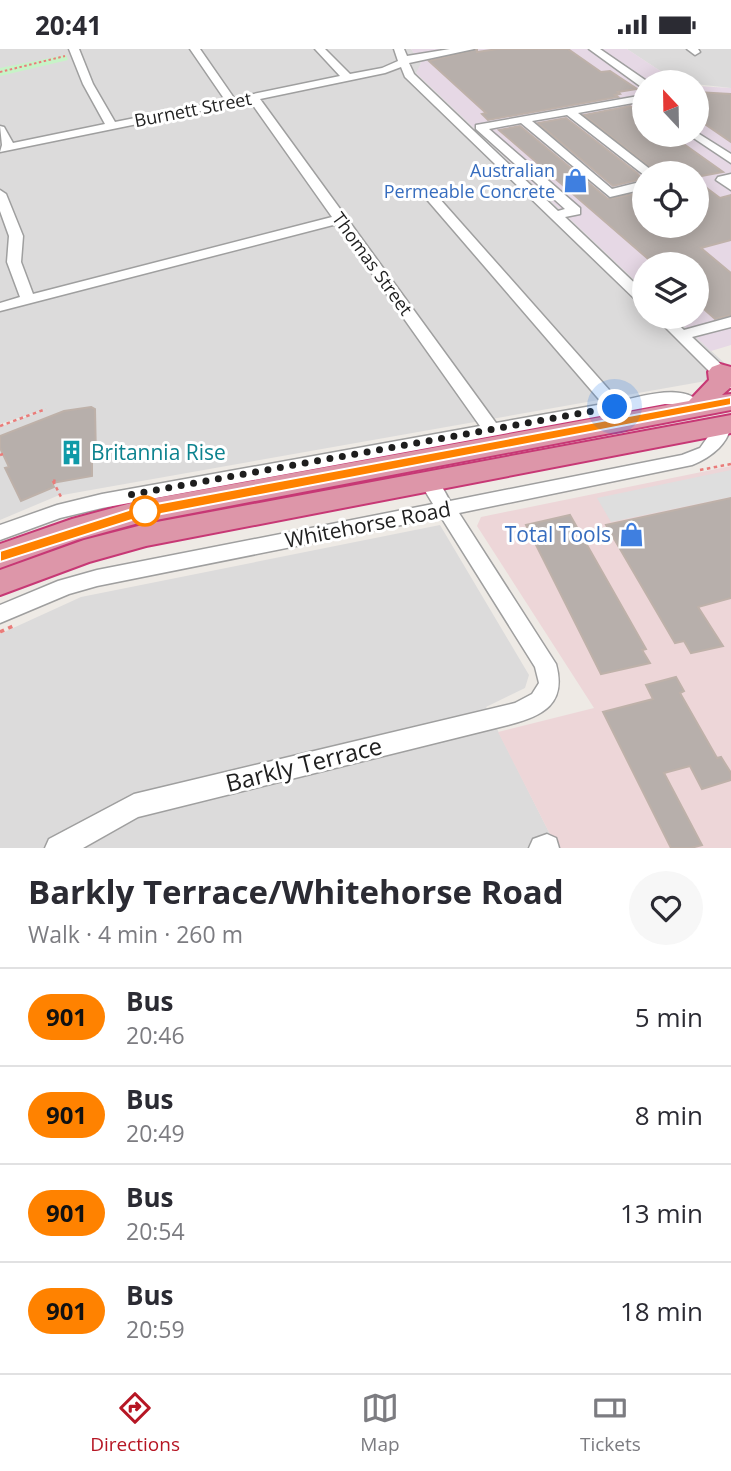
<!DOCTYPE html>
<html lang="en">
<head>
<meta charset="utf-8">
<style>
  :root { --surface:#fff; --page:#f7f7f7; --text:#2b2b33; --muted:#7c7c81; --line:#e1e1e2; --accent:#b61624 }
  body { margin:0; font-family:"Open Sans",sans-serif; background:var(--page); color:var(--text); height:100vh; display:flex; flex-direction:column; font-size:26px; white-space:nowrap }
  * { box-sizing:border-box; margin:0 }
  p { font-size:23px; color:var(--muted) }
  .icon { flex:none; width:38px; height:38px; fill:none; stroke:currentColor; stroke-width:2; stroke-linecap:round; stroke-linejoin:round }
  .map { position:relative; height:799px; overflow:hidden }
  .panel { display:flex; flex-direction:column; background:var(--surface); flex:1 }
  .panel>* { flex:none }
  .badge { padding:0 14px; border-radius:23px; font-size:24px; line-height:46px }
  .needle { width:46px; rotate:338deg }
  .fabs { position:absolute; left:632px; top:21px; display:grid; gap:14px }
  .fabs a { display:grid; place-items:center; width:77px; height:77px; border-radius:50%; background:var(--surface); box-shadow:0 4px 18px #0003; font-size:35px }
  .you { position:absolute; width:35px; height:35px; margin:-18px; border:5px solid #fff; border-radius:50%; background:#1a73e8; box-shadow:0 0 0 10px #1a73e833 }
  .map>.badge { position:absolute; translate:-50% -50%; box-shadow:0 0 0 4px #fff }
  .round { display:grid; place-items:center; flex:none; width:74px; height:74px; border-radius:37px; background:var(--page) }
  .overview { display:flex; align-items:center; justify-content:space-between; height:119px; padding:0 28px }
  h1 { font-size:33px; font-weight:700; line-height:52px }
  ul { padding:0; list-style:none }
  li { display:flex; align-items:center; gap:21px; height:98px; padding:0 28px; border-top:2px solid var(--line) }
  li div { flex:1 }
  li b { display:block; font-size:26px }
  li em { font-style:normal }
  li .badge { min-width:77px; font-weight:700; text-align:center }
  .status { display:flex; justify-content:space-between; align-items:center; height:49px; padding:0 35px; background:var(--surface); direction:ltr }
  .status svg { height:19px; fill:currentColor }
  .tab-bar { display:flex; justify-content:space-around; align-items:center; height:98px; border-top:2px solid var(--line); background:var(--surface); font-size:19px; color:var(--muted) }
  .tab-bar a { display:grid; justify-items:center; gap:4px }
  .tab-bar .on { color:var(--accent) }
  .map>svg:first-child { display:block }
  .residential { fill:#dcdbdb }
  .commercial { fill:#edd6d8 }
  .industrial { fill:#e6d8e5; fill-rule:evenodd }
  .park { fill:#c7f3c7 }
  .parking { fill:#dedede }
  .building { fill:#b7afab; stroke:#beb1a9; stroke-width:2 }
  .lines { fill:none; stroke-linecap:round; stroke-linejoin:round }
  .minor-casing { stroke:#9f9f9f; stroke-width:3 }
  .highway-casing { stroke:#c73875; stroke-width:4 }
  .path-far2 { stroke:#ea7c7a; stroke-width:2; stroke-dasharray:2.5 2.5; stroke-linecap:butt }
  .path-far1 { stroke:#ea7c7a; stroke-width:2.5; stroke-dasharray:3.5 3.5; stroke-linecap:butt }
  .path { stroke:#ea7c7a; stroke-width:3.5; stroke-dasharray:4.5 4.5; stroke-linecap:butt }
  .minor { fill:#fff; fill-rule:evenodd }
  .highway { fill:#dd96a9; fill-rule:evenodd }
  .line { fill:#ff8200; stroke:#fff; stroke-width:2 }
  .walk { stroke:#1e1e1e; stroke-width:7; stroke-dasharray:0 12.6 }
  .stop-dot { fill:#fff; stroke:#ff8200; stroke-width:3.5 }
  .labels { text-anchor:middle; stroke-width:6; stroke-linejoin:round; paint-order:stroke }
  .far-street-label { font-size:18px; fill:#1e1e1e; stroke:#fff }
  .far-shop-label { font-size:18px; fill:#366cbe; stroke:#fff; text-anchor:end }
  .culture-label { font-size:21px; fill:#0d838f; stroke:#fff; text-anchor:start }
  .street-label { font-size:21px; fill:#1e1e1e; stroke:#fff }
  .shop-label { font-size:21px; fill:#366cbe; stroke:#fff; text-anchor:end }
  .near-street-label { font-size:24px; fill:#1e1e1e; stroke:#fff }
</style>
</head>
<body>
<div class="status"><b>20:41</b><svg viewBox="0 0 49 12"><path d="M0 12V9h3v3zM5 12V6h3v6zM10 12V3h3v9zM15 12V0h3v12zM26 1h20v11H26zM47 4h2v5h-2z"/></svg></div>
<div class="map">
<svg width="731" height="799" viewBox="0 0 731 799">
  <rect width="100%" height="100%" fill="#eeeae5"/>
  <g class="residential">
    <path d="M0,0H411L421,14L417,25L644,240V268H674L731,320L708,325L706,332L57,447L0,471V378L46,360L0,375Z"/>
    <path d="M627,0H731V39L677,33Z"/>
    <path d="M440,476L529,626L525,639L486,658L557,799H0V585L81,548Z"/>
  </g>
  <path class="commercial" d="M731,417V799H557L498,683L594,659L477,477L481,468Z"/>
  <path class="industrial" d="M411,0H627L677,33H644V86H696L697,37L731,39V296L711,302L674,268H696V215H644V240L416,24L421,14ZM644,124H696V177H644Z"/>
  <path class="park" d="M66,6L68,11L0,27V19Z"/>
  <path class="parking" d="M731,421V448L611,473L597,449Z"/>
  <g class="building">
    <path d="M477,0V3L498,0H568L601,23L610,22L637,40L618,43L620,45L615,46L618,48L488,71L482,65L486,64L429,12Z"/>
    <path d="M696,43L731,45V93L696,69Z"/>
    <path d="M630,57L644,67V86H671L723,123L696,128V124H657L584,66Z"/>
    <path d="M566,69L637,124L642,130L613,137L538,74Z"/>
    <path d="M520,77L608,150L644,143V177H696V131L720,149L731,146V191L701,199L731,224V266L715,270L696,253V215H654L499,81Z"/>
    <path d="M91,358L95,360L96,410L92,411V427L52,434L54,438L21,452L5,419L9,418L0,399V387L64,362Z"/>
    <path d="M731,449V549L698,558L723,597L691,604L684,592L675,594L606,476Z"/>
    <path d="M570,466L646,600L642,601L650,614L601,625L526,476Z"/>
    <path d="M676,628L684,642L680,644L717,709L721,708L731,724V731L702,740L690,717L664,724L702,796L691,799H671L603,663L653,650L646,636Z"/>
  </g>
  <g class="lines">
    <defs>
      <g id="minor">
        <path d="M69,0H79L93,35L115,73L225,51L190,0H200L234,49L340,27L315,0H325L350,25L382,19L398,12L394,0H404L407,7L450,0H474L409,14L414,25L558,162L565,160L476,80V76L644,46V52L578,64L655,124L644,126L567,66L532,72L612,140L644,132V140L610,148L521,74L489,80L580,159V165L565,168L644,243V255L639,254L405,28L401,18L385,24L260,50L496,374L603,355L423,146V140H431L619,352C646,347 687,332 705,359L697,365L684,356L665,355L102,459L60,469L0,491V476L57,456L102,445L480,377L337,175L0,262V254L20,248L7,213L9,187L0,162V141L6,145L23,187L21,213L33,245L332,168L250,52L0,103L2,96L0,77L4,78L13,94L105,75L83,35Z"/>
        <path d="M589,0H600L648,33H644V38L640,37Z"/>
        <path d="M687,0H698L700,3L695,6Z"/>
        <path d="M696,83L731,105V114L692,88L690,86H696Z"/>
        <path d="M731,125V141L716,131L718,128Z"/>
        <path d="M655,268H670L684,281L731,268V278L692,288L731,325V339L725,338Z"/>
        <path d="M725,370L731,372C731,393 712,408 692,416L459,464L556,615C567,655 543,667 508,676L138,768L83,799H45L49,790L134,745L515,654L532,645L539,634L535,618L441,468L97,537L69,545L0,574V556L58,532L97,521L433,455L419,432L422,427C437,423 443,440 450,452L682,406L700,399L719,372Z"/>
        <path d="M547,785L556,789L559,799H529L533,790Z"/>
      </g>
      <g id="highway">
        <path d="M720,315L731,318V338L722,346L731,345V361L135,475L77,491L0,519V495L72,470L135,453L689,352L709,331L708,323L712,318Z"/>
        <path d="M731,366V384L146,497L89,513L0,546V521L84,491L146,475Z"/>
      </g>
    </defs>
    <use href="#minor" class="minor-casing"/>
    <use href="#highway" class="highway-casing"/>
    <path class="path-far2" d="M0,23L65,7"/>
    <g class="path-far1">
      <path d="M0,377L46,360"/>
      <path d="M0,406L3,405"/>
      <path d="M700,421L731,415"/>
      <path d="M53,432L61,448"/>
      <path d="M54,434L55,428"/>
    </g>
    <path class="path" d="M0,583L13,577"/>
    <use href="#minor" class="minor"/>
    <use href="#highway" class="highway"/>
  </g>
  <path class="line" d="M731,348V356L135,470L0,513V502L135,459Z"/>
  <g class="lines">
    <path class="walk" d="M145,462L129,446L615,358"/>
  </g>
  <defs>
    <symbol id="shop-bare" viewBox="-9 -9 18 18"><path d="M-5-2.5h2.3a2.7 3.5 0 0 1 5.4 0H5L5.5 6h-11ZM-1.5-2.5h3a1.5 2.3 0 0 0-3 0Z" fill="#3f7fe0" stroke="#fff" stroke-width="2.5" paint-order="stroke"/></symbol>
    <symbol id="building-bare" viewBox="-9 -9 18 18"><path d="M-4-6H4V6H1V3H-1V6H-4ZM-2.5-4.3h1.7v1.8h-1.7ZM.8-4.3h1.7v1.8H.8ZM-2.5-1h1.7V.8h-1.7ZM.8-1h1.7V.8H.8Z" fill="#0f9aa8" stroke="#fff" stroke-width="2.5" paint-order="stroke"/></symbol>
  </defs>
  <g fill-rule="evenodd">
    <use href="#shop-bare" x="558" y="114" width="35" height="35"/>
    <use href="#building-bare" x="54" y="386" width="35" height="35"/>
    <use href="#shop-bare" x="614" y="468" width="35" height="35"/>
  </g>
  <circle class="stop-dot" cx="145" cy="462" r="14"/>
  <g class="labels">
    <g class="far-street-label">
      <text transform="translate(193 61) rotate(-11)" y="6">Burnett Street</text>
      <text transform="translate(372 215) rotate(54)" y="6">Thomas Street</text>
    </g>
    <g class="far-shop-label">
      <text x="555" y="128">Australian<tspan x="555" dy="21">Permeable Concrete</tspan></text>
    </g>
    <g class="culture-label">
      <text x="91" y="411">Britannia Rise</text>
    </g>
    <g class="street-label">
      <text transform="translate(368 476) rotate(-11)" y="7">Whitehorse Road</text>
    </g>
    <g class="shop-label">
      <text x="611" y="493">Total Tools</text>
    </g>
    <g class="near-street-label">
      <text transform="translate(304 716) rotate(-14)" y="8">Barkly Terrace</text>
    </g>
  </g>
</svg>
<div class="fabs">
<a><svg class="needle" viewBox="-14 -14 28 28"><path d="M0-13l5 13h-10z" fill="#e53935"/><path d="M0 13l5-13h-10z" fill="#7c7c81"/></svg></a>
<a><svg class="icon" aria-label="locate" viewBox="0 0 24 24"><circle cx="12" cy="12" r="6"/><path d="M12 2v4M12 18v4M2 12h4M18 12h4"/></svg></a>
<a><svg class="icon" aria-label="layers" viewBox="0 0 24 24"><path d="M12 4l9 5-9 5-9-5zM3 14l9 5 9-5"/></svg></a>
</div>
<div class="you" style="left:615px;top:358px"></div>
</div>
<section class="panel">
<div class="overview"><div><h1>Barkly Terrace/Whitehorse Road</h1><p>Walk · 4 min · 260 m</p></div><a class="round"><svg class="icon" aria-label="heart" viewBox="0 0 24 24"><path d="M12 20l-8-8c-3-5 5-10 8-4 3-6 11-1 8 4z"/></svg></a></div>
<ul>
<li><span class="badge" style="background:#ff8200;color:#111">901</span><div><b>Bus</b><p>20:46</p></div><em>5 min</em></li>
<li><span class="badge" style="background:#ff8200;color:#111">901</span><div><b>Bus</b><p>20:49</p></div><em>8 min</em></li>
<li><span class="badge" style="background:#ff8200;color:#111">901</span><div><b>Bus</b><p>20:54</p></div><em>13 min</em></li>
<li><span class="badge" style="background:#ff8200;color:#111">901</span><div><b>Bus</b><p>20:59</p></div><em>18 min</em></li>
</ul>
</section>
<nav class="tab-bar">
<a class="on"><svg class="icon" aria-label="directions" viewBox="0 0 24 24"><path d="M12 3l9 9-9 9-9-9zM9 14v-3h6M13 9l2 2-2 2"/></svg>Directions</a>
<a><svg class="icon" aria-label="map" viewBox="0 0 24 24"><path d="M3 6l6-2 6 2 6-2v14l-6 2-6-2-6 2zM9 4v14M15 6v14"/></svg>Map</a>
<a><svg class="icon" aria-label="tickets" viewBox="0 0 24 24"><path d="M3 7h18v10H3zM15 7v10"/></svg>Tickets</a>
</nav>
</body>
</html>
